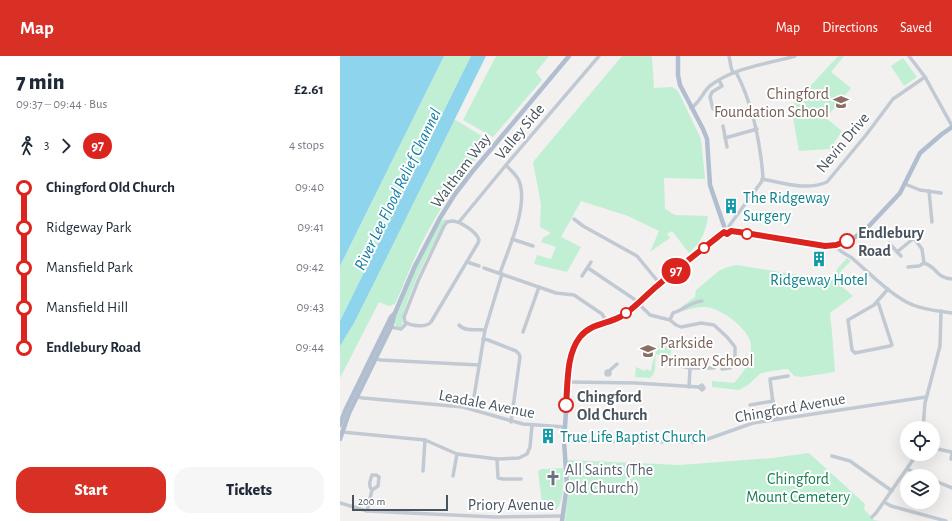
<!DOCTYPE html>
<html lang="en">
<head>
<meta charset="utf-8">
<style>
  :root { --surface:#fff; --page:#f6f6f7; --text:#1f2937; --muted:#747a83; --accent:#d93025 }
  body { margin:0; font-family:"Alegreya Sans",sans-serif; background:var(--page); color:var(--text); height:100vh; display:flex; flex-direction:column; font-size:15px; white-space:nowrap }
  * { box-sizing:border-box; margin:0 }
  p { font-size:13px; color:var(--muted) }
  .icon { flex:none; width:22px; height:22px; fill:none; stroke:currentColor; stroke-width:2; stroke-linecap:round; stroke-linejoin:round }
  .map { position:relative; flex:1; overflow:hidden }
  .sheet { display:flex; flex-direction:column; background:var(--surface); width:340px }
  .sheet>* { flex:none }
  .badge { padding:0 8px; border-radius:13px; font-size:14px; line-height:26px }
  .fabs { position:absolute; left:560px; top:365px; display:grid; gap:8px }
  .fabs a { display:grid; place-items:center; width:40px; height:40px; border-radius:50%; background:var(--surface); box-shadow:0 4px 16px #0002; font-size:20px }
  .scale { position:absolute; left:12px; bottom:10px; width:96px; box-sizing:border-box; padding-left:4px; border:2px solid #48535e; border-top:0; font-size:11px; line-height:14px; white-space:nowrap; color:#48535e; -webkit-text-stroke:3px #fff; paint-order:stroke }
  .map>.badge { position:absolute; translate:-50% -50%; box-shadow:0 0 0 2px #fff }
  .legs { display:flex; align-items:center; gap:6px; height:44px; padding:0 16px; font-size:13px }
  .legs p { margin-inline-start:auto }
  .overview { display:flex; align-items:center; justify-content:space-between; height:68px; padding:0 16px }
  h1 { font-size:22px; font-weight:800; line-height:30px }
  .action { display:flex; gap:8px; margin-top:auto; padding:8px 16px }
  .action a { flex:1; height:46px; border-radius:16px; background:var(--accent); color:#fff; font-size:16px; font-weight:800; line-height:46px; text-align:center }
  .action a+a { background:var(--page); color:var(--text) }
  ul { padding:0 16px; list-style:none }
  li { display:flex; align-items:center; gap:14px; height:40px; font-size:15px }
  li i { display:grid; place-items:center; width:6px; height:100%; margin:0 5px; background:currentColor }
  li i::after { content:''; width:10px; height:10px; margin:-5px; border:3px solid; border-radius:50%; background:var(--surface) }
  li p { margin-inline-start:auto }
  li:first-child i { background:linear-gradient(#0000 50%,currentColor 0) }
  li:last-child i { background:linear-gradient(currentColor 50%,#0000 0) }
  header { display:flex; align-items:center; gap:24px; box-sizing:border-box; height:56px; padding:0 20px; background:var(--accent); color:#fff }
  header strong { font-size:19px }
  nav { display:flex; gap:22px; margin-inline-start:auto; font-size:14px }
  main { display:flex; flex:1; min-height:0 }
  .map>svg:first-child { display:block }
  .green { fill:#c0efd4 }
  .water { fill:#8dd4ec }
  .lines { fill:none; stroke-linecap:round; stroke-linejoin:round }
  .minor { stroke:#c1cad2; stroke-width:3.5 }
  .major { stroke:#b0becf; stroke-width:4.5 }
  .line-1-casing { stroke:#fff; stroke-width:9 }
  .line-1 { stroke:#dc241f; stroke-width:6 }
  .stop-1-dot { fill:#fff; stroke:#dc241f; stroke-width:2 }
  .labels { text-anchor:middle; stroke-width:4; stroke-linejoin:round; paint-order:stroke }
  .education-label { font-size:16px; fill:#785e54; stroke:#fff; text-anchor:end }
  .street-label { font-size:16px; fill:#48535e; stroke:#fff }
  .culture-label { font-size:16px; fill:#0d838f; stroke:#fff; text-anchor:start }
  .stop-label { font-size:16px; font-weight:bold; fill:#48535e; stroke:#fff; text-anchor:start }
  .worship-label { font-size:16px; fill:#5b616d; stroke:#fff; text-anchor:start }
  .park-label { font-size:16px; fill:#188051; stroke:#fff }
  .water-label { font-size:17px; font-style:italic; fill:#0d7da4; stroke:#fff }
</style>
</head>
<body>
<header>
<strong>Map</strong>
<nav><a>Map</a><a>Directions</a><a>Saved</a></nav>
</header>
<main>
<section class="sheet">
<div class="overview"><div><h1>7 min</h1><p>09:37 – 09:44 · Bus</p></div><b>£2.61</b></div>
<div class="legs"><svg class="icon" aria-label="walk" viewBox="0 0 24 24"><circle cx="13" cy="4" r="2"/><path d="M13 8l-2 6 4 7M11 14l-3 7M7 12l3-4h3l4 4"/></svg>3<svg class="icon" aria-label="forward" viewBox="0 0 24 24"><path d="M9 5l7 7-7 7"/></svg><b class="badge" style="background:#dc241f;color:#fff">97</b><p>4 stops</p></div>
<ul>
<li><i style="color:#dc241f"></i><b>Chingford Old Church</b><p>09:40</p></li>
<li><i style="color:#dc241f"></i><span>Ridgeway Park</span><p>09:41</p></li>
<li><i style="color:#dc241f"></i><span>Mansfield Park</span><p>09:42</p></li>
<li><i style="color:#dc241f"></i><span>Mansfield Hill</span><p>09:43</p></li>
<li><i style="color:#dc241f"></i><b>Endlebury Road</b><p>09:44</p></li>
</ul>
<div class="action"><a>Start</a><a>Tickets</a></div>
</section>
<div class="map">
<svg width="612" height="465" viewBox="0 0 612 465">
  <rect width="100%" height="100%" fill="#f3f0f0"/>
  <g class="green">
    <path d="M104,0H131L0,265V210Z"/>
    <path d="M156,0H209L196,16L202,24L153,81L123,64Z"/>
    <path d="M282,0H312L314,32L332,31L338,35L361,83L365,123L324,122L325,153L335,159L368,160C366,176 361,186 349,197L332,175L327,178L330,182L310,196L319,175L288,160L241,145L221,181L241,191L227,216L194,208L197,199L211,203L216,191L201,186L203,182L211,177L200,171L201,148L193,106Z"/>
    <path d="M498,0H504L491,16L511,32L486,62L502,75L490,93L459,95L451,51Z"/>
    <path d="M563,2L577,21L564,30L551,10Z"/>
    <path d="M114,63L150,85C127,113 106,142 88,175C75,198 66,224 55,248L49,250L39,246L0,322V290L14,267L31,233Z"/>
    <path d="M107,163C90,194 73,225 63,259C62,263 63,266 62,270L58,272L61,268L58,272L54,267L77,210L97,171L102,164Z"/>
    <path d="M507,202L511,205L501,215L499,228L513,240L490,257L492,276L495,316L462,321L454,320L448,313H445L421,317L408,329L399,334L372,331V325L394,327C404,316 412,304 411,288C409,273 379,250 364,251C357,251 349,253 343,255L341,251L355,241L356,234L380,214L391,210L397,209L495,225L497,213Z"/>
    <path d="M322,279L335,283L329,302L316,298C314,306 318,316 310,322L295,321L296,311L305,315L306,313L311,315L312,308Z"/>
    <path d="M469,397L525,448L524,453L534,464L540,465H225L230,423L228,404L340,409L432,402Z"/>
    <path d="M223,412C224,422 224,447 216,454L203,456L198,415L202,413Z"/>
  </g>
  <g class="water">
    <path d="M0,0H104L0,210Z"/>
    <path d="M131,0H146L31,233L14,267L0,290V265Z"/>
  </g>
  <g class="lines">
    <g class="minor">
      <path d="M389,0L391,11L393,17"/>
      <path d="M569,0L585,21L612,70"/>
      <path d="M351,52C360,47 363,35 371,29C395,11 428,8 455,0"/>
      <path d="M373,53L370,41L372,36L382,30L379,24"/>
      <path d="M383,70L387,91"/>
      <path d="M385,82L417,73"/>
      <path d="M422,123C443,127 467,135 487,126L526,79L553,43L585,21"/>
      <path d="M565,128L580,134L601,137"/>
      <path d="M589,135L592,166"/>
      <path d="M234,163L243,170L297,200L320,228"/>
      <path d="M112,165C120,165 137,176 139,184L138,187L91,266C86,272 71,270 65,266L64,261L78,225L104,170L107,166Z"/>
      <path d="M119,166L166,109L259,0"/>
      <path d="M389,170L422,125L423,121C420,84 413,49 396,16"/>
      <path d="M569,176L582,193L584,207C599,212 594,221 612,223"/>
      <path d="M172,183L193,190"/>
      <path d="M549,187L561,200"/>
      <path d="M496,189C498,196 507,198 512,202C528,216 554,242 573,249C585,254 599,255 612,257"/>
      <path d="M557,196L574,182"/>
      <path d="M127,206L139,210"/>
      <path d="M568,211L579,210L584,207"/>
      <path d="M144,212L216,237L234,239L262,258L267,266"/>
      <path d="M248,212L294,243L310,259L330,264L336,269L341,271L361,267L374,269L387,281L395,291V300L393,307L390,312L382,313"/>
      <path d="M160,217C168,194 189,149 179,125C177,119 170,114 166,109"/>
      <path d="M242,220L251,206"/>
      <path d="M537,246L539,249L552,289L550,290L515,297L512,294L508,264L534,249L548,233"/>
      <path d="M330,264L333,257C344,254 350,246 362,245"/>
      <path d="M119,269C125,276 136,273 145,274"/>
      <path d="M51,271L61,273L66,268"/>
      <path d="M183,276L199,231"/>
      <path d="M143,283L148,284L176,295L179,298L180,301L171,366"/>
      <path d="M36,303L41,304L139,309"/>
      <path d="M336,309L350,312H374"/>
      <circle cx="268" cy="317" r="2"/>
      <path d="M269,315L277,308"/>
      <path d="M228,326L296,327L359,331L362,334L364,332L362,329L359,331"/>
      <path d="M349,331L350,312"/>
      <path d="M17,341L23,342L123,351L183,368L225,371"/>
      <path d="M410,349L433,345"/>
      <path d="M132,353L145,274L162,218"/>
      <path d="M438,363L434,355L430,323L448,320"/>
      <path d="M583,372L585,347L600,290L601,255"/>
      <path d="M2,376L85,384L117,398L157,403L179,402L187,398L190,391L192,369"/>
      <path d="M224,385L353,386L365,384L413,367L586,341"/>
      <path d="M593,392L612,396"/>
      <path d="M492,400L510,405L552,435"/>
      <path d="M157,403L158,422L163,423H181"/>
      <path d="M611,403L612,398"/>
      <path d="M567,413L583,420"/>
      <path d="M83,415L85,384"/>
      <path d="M113,420L117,398"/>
      <path d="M593,424L612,432"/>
      <path d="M544,446L551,450L606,465"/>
      <path d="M0,447L27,455L155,461L223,460"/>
      <path d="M27,455L32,434C28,430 30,425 32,419H36L39,421L38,430L32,434"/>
      <path d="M532,461L536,457L577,398"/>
    </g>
    <g class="major">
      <path d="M338,0V19L340,29L363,73L367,83L370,129L384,170"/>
      <path d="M391,175L485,190L496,189L514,182L529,170L560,137L580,97L602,78L612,71"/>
      <path d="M0,369L5,355L51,261L55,257"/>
      <path d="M0,383L9,357L51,271L55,257L75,210L100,162L115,138L132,116L229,0"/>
      <path d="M222,465L227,429L224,385L228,326L232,300L238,284L243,278L251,272L275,263L285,258L320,228L383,177L387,178L391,175"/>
    </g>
  </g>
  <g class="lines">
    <defs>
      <path id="line-1" d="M226,349C228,327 226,299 240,281C250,268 267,268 280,261C292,255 306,239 317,230C339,211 361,194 384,176L387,178L391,175L399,176L485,190L496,189L507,185"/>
    </defs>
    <use href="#line-1" class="line-1-casing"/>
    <use href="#line-1" class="line-1"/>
  </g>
  <defs>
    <symbol id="school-bare" viewBox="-9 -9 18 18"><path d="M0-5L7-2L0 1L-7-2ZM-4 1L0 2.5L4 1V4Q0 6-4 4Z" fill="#8d6e63" stroke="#fff" stroke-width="2.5" paint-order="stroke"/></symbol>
    <symbol id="building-bare" viewBox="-9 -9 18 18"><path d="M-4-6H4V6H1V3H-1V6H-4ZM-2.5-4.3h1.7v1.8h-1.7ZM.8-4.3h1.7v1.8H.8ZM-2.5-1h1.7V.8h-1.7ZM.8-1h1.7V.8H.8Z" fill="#0f9aa8" stroke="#fff" stroke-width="2.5" paint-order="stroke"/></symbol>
    <symbol id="church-bare" viewBox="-9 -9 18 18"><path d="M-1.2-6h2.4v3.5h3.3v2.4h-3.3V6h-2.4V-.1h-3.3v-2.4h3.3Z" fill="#6b7280" stroke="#fff" stroke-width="2.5" paint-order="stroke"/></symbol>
  </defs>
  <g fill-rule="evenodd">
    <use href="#school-bare" x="490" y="35" width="22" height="22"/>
    <use href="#building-bare" x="380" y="139" width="22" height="22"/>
    <use href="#building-bare" x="468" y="192" width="22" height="22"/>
    <use href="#school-bare" x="297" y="284" width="22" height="22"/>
    <use href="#building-bare" x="197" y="369" width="22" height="22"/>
    <use href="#church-bare" x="202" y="411" width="22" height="22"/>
  </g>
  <g class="stop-1-dot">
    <circle cx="407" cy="178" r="5"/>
    <circle cx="507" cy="185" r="7"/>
    <circle cx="364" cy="192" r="5"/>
    <circle cx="286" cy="257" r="5"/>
    <circle cx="226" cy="349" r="7"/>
  </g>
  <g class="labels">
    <g class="education-label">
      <text x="489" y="43">Chingford<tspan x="489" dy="18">Foundation School</tspan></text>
      <text x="320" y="292" text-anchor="start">Parkside<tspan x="320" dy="18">Primary School</tspan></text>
    </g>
    <g class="street-label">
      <text transform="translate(179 75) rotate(-50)" y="6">Valley Side</text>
      <text transform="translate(502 86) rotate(-50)" y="6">Nevin Drive</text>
      <text transform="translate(120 114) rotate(-53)" y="6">Waltham Way</text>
      <text transform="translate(147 347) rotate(11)" y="6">Leadale Avenue</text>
      <text transform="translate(450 351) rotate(-10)" y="6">Chingford Avenue</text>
      <text x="171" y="454">Priory Avenue</text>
    </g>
    <g class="culture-label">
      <text x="403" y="147">The Ridgeway<tspan x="403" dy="18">Surgery</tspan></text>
      <text x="479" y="229" text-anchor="middle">Ridgeway Hotel</text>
      <text x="220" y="386">True Life Baptist Church</text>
    </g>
    <g class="stop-label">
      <text x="518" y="182">Endlebury<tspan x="518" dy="18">Road</tspan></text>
      <text x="237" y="346">Chingford<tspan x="237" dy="18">Old Church</tspan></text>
    </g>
    <g class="worship-label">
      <text x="225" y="419">All Saints (The<tspan x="225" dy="18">Old Church)</tspan></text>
    </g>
    <g class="park-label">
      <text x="458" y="428">Chingford<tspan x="458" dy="18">Mount Cemetery</tspan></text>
    </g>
    <g class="water-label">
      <text transform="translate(57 133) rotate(-64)" y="6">River Lee Flood Relief Channel</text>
    </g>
  </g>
</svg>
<div class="fabs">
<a><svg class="icon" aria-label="locate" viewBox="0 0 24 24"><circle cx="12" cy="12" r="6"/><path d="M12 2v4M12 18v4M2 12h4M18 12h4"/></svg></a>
<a><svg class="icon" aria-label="layers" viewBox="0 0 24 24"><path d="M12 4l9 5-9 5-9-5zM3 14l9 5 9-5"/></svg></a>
</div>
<div class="scale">200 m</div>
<b class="badge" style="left:336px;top:215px;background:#dc241f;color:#fff">97</b>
</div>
</main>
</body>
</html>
